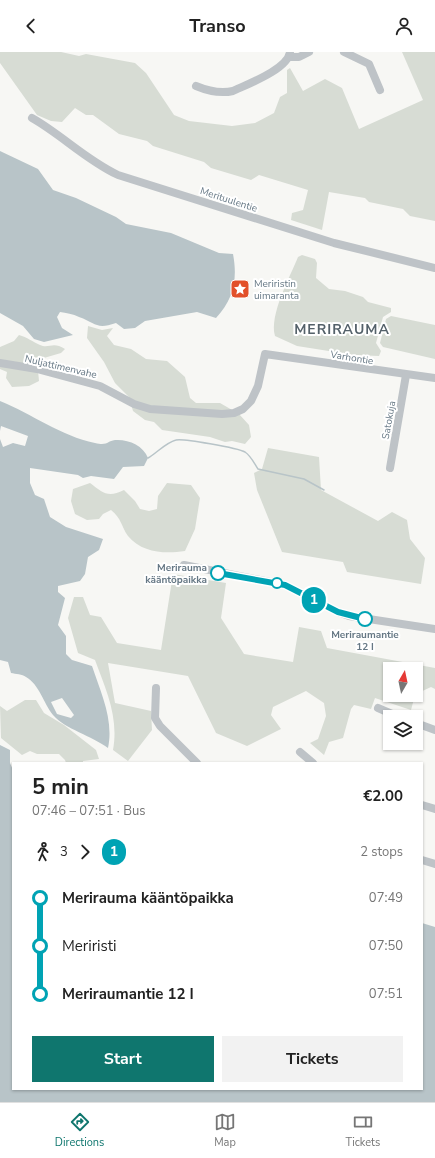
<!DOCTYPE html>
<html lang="en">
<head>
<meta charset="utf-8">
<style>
  :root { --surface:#fff; --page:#f2f2f2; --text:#222; --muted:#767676; --line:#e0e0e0; --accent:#0f766e }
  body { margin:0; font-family:"Nunito Sans",sans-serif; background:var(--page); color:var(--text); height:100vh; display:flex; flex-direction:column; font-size:15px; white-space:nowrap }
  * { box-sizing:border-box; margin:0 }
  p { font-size:13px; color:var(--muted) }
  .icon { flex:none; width:22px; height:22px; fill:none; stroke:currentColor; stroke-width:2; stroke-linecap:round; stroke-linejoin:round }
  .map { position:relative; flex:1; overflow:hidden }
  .side { position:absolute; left:12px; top:710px; width:411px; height:328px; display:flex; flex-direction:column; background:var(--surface); border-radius:0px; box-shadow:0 1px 3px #0004 }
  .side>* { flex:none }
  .badge { padding:0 8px; border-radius:13px; font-size:14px; line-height:26px }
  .needle { width:26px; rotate:9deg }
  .fabs { position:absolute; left:383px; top:610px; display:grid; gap:8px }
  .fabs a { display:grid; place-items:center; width:40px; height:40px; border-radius:0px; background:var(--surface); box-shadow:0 1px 3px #0004; font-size:20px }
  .map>.badge { position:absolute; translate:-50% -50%; box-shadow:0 0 0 2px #fff }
  .legs { display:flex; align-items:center; gap:6px; height:44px; padding:0 20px; font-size:13px }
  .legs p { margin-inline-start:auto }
  .head { display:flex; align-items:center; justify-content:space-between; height:68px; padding:0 20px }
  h1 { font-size:22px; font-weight:700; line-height:30px }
  .action { display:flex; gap:8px; margin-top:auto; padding:8px 20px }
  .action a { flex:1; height:46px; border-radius:0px; background:var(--accent); color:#fff; font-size:16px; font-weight:700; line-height:46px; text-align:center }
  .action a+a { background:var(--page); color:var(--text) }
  ul { padding:0 20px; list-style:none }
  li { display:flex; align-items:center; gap:14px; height:48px; font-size:15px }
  li i { display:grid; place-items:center; width:6px; height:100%; margin:0 5px; background:currentColor }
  li i::after { content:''; width:10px; height:10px; margin:-5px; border:3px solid; border-radius:50%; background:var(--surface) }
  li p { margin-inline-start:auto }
  li:first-child i { background:linear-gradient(#0000 50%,currentColor 0) }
  li:last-child i { background:linear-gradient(currentColor 50%,#0000 0) }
  header { display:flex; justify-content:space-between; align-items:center; height:52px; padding:0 20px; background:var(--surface); font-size:18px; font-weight:700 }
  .menu { display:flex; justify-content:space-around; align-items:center; height:56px; border-top:1px solid var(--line); background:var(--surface); font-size:11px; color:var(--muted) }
  .menu a { display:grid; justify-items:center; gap:2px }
  .menu .selected { color:var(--accent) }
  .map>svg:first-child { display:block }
  .green { fill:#d7dcd4 }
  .water { fill:#b8c4c8; fill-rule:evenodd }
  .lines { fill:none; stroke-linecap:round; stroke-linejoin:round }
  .stream { stroke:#b8c4c8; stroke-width:1.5 }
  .minor { stroke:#bec3c7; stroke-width:8 }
  .line-1-casing { stroke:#fff; stroke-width:9 }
  .line-1 { stroke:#00a3b4; stroke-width:6 }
  .stop-1-dot { fill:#fff; stroke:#00a3b4; stroke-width:2 }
  .labels { text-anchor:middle; stroke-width:4; stroke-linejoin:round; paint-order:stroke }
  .street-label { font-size:10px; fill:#667885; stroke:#fff }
  .poi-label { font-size:10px; fill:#667885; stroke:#fff; text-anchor:start }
  .stop-label { font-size:10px; font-weight:bold; fill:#667885; stroke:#fff; text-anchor:end }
  .district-label { font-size:14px; font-weight:bold; letter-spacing:1px; fill:#54616a; stroke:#fff }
</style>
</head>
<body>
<header><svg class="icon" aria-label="back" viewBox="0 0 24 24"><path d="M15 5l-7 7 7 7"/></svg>Transo<svg class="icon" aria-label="person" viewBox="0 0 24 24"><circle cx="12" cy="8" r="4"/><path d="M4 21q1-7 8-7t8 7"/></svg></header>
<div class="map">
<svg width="435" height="1050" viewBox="0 0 435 1050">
  <rect width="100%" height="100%" fill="#f7f7f4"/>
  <g class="green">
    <path d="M0,0H61L79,4L86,2L135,11L146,21L174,63L189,69L232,74L255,71L274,61L280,45L287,41V18L290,16L303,39L325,27L342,36L359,77L423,48L402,0H435V169L410,164L403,157L369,150L365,146L329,140L322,178L291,168L292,161L303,158L308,138L259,123L251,128L211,116L204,110L153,94L147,89L119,82L93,63H86L75,56L62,70L51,69L37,63L0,11Z"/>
    <path d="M302,203L315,207L317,211L316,226L329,237L345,239L363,245L368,250L391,256V260L383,265L376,291L381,299L379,304L354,303L297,294L275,284C269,263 290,225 298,205Z"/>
    <path d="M391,264L435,273V307L383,295L380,291L386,267Z"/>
    <path d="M88,274L102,278L113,276L107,284L114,293L131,297L146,307L167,309L185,325L190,346L196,351H220L239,362L249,373L251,385L245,392L232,389L225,390L210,385L162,378L154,370L145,368L133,359L129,345L115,331L104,310L87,286Z"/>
    <path d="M19,283C27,285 33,290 40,293C49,297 53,289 65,297L61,301L37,308L39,329L29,334L12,335L6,326L7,320L0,317V295L14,289Z"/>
    <path d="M268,396L319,405L321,438L378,469L392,460L407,468L410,487L425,506L421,532L347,520L343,510L282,500L257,438L254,421L262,417Z"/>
    <path d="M90,431C103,441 108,446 124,438L135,449L140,457L149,459L157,457L158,444L167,431L191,433L200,446L195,477L185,499C165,502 142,501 128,484C121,474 122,467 111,458L103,462L99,467L87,468L75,462L71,449L73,437Z"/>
    <path d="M173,522L226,531L221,566L244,602L293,610L299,575L321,579L327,596L435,616V637L431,635L416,642V617H390V643H415L411,658L375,646L371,657L354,653L351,657L343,686L329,690L324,703L310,691L318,687L326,664L324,651L306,639L273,655L271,663L281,677L247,694L216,681L188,624L108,611L115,651L151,659L152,678L128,709L113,698C119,665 106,638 95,608L78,601L68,566L74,545H83L90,563L101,565L117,591L161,598Z"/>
    <path d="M25,648H36L44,661L64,673L96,698L99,707L83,709V711H66L65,708L59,702H37L30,699L22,703L1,686L0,654L7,659Z"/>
  </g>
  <g class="water">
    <path d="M0,99L38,117L53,138L76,146L116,165L126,172L171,181L219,201L233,202C238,228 233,248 216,266L197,260L145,269L135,276L124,277L116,271C96,278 96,271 79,265C73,262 66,261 60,260L57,265L62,276L73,283L44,290L34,287L23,274L0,261Z"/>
    <path d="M0,349C32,362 61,384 95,391C108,394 107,389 115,388C128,387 143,393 148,406L144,414L123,415L114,427L91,424L83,426L78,423L30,416V431L35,443L44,447L50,465L66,475L103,487L99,498L88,505L85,522L80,529L58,534V540L65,546L58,573L66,584V602L72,608L92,614C101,641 114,668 108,696C92,684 65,677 53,663C44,652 39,632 26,625C22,622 16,622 11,621L8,610L0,608V387L3,395L13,391L25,394L28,384L1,374L0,379ZM62,646L74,663L71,666L57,662L51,650Z"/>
    <path d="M0,693L10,698V711L13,718V1037H422V871L435,875V1050H0Z"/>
  </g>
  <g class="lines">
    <path class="stream" d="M148,406C157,401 165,391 176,388C182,386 238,396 245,400C251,404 254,411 258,417L304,427L324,438"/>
    <g class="minor">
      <path d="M344,0L369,12L380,38"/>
      <path d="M290,5H299L309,0"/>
      <path d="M196,34C208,39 220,42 233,39C248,32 288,17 290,0"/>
      <path d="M32,66C62,83 86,108 118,123L334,191L435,216"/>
      <path d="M0,311L37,317L100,334L134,352L150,357L222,362L234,361L243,357L251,349L258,334L265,302L435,326"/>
      <path d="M390,416L406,323"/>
      <path d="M184,513L285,533L338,560L349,564L435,577"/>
      <path d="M156,636L155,666L160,674L197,711"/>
      <path d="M378,656L399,665"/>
      <path d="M416,671L435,678"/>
      <path d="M300,700L313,711"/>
      <path d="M422,753L435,757"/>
      <path d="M422,808L435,812"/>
    </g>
  </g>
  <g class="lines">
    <defs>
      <path id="line-1" d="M218,521L285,533L338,560L365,567"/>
    </defs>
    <use href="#line-1" class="line-1-casing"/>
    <use href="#line-1" class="line-1"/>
  </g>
  <defs>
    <symbol id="sight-square" viewBox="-11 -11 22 22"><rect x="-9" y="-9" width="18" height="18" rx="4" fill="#e2502a" stroke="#fff"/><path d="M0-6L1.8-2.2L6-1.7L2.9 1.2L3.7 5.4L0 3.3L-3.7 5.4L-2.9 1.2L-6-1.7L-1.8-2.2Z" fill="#fff"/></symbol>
  </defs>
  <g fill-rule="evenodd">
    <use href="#sight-square" x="229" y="226" width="22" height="22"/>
  </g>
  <g class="stop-1-dot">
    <circle cx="218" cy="521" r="7"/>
    <circle cx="277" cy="531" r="5"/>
    <circle cx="365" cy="567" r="7"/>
  </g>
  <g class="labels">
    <g class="street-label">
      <text transform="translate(229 147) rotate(18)" y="4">Merituulentie</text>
      <text transform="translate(352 305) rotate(9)" y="4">Varhontie</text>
      <text transform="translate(61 314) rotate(13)" y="4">Nuljattimenvahe</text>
      <text transform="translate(388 368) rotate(-80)" y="4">Satokuja</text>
    </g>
    <g class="poi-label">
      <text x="254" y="235">Meriristin<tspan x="254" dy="12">uimaranta</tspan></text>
    </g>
    <g class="stop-label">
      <text x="207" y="519">Merirauma<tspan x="207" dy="12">kääntöpaikka</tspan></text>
      <text x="365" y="586" text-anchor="middle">Meriraumantie<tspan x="365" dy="12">12 I</tspan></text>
    </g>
    <g class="district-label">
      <text x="342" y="282">MERIRAUMA</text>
    </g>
  </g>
</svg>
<div class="fabs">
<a><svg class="needle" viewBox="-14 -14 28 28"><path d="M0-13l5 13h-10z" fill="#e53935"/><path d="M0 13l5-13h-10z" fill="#767676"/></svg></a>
<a><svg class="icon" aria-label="layers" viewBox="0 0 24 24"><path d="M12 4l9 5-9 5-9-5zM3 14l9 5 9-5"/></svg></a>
</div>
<b class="badge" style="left:314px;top:548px;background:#00a3b4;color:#fff">1</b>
<section class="side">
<div class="head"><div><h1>5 min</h1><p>07:46 – 07:51 · Bus</p></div><b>€2.00</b></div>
<div class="legs"><svg class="icon" aria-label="walk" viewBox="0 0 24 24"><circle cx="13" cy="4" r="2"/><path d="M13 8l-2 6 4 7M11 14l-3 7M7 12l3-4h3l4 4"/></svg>3<svg class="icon" aria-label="forward" viewBox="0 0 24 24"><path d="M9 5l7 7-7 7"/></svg><b class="badge" style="background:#00a3b4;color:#fff">1</b><p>2 stops</p></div>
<ul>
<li><i style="color:#00a3b4"></i><b>Merirauma kääntöpaikka</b><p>07:49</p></li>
<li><i style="color:#00a3b4"></i><span>Meriristi</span><p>07:50</p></li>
<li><i style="color:#00a3b4"></i><b>Meriraumantie 12 I</b><p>07:51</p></li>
</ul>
<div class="action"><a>Start</a><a>Tickets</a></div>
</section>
</div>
<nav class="menu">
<a class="selected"><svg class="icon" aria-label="directions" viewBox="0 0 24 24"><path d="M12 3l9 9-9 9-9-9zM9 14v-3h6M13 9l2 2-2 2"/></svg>Directions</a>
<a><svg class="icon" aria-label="map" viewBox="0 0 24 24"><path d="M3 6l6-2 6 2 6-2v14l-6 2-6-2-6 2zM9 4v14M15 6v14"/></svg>Map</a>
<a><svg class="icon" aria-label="tickets" viewBox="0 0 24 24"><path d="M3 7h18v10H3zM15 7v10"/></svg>Tickets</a>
</nav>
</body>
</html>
